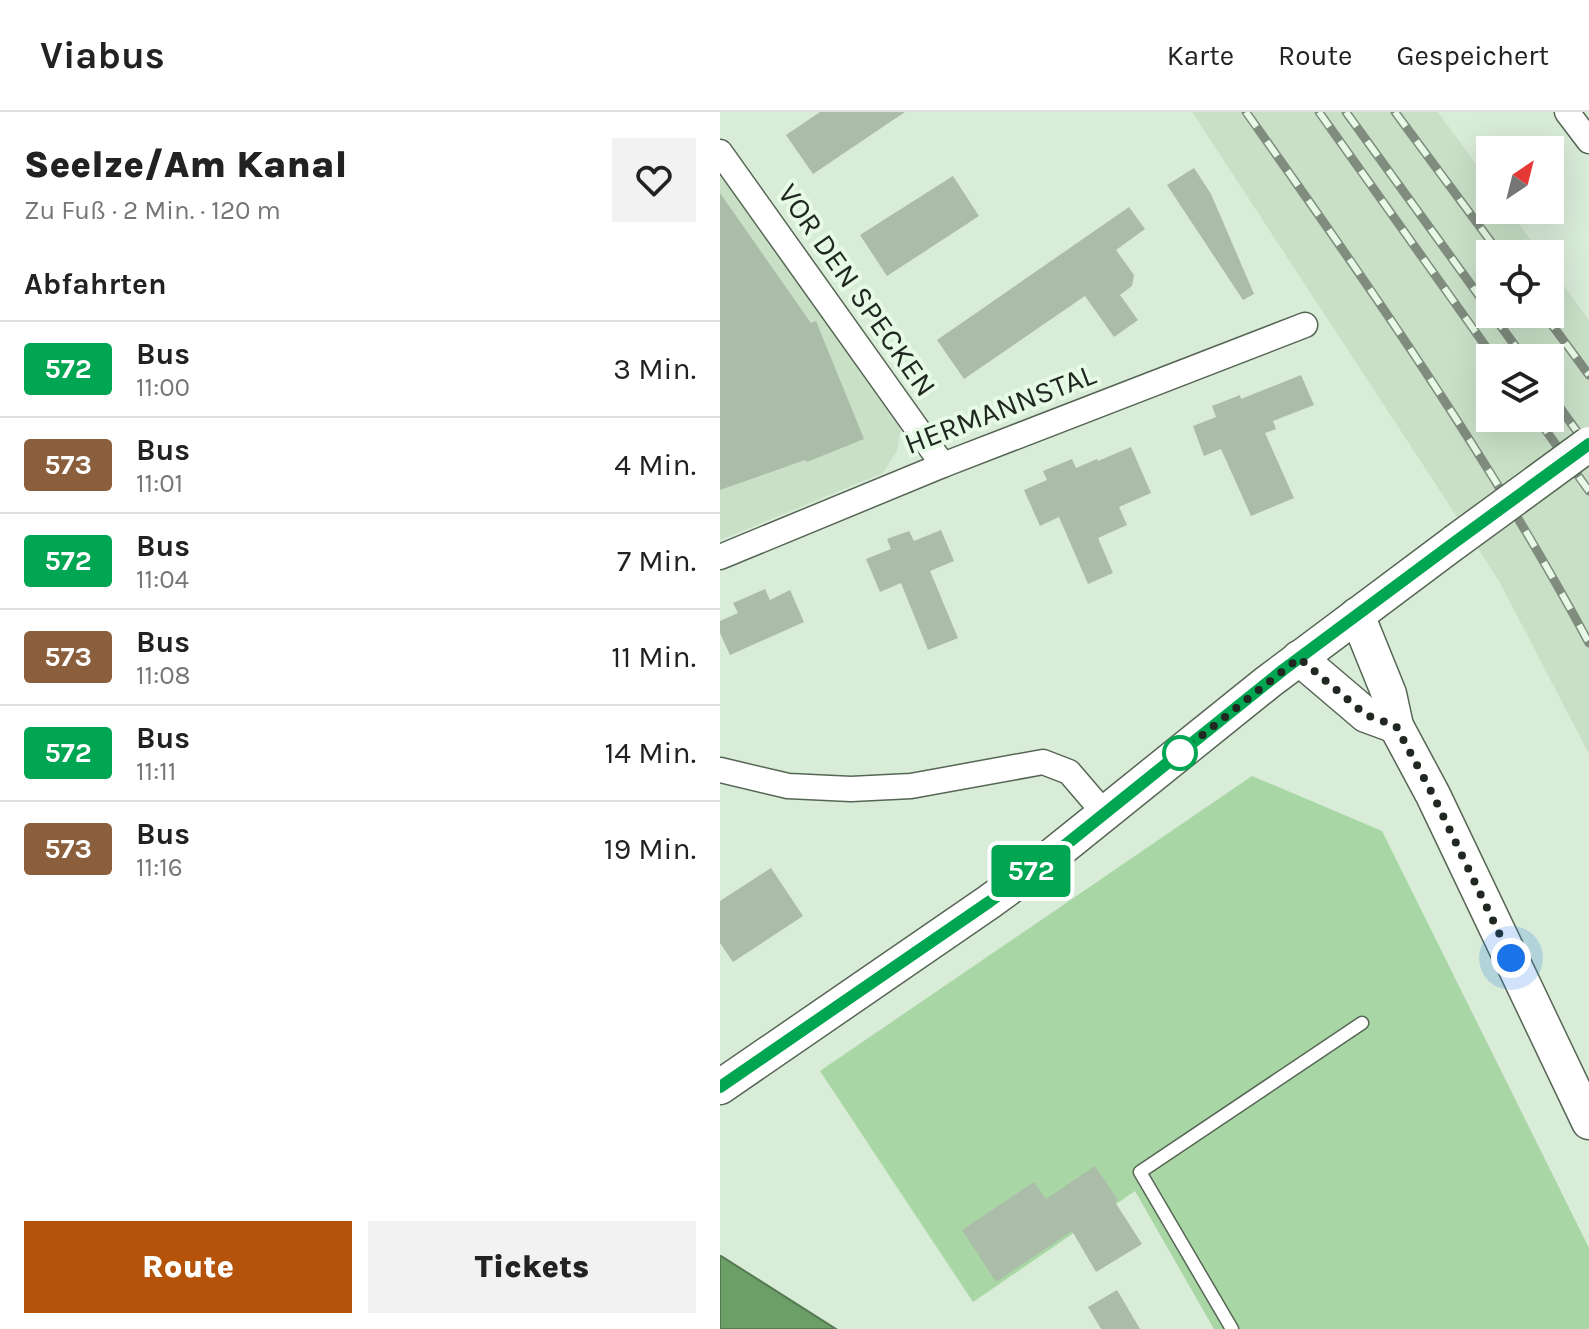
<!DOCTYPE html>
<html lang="de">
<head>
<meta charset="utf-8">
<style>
  :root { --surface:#fff; --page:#f2f2f2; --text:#222; --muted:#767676; --line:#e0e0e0; --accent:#b45309 }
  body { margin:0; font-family:Karla,sans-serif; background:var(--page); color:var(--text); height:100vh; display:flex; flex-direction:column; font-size:30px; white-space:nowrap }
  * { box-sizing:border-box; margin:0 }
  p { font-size:26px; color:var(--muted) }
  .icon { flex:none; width:44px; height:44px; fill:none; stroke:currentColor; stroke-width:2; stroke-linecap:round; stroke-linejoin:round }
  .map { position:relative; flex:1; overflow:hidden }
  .sheet { display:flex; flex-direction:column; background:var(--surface); width:720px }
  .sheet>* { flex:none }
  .badge { padding:0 16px; border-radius:6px; font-size:28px; line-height:52px }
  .needle { width:52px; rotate:35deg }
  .controls { position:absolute; left:756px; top:24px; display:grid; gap:16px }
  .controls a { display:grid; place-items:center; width:88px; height:88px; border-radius:0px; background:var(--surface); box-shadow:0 8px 32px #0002; font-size:40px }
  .you { position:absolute; width:40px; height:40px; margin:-20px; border:6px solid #fff; border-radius:50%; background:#1a73e8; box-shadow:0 0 0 12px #1a73e833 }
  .map>.badge { position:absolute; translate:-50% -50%; box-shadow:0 0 0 4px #fff }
  h2 { padding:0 24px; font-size:30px; line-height:72px }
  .round { display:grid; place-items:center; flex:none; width:84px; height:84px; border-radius:0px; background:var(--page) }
  .summary { display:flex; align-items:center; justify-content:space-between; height:136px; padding:0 24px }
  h1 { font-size:38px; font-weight:800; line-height:60px }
  .button { display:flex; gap:16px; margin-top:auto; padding:16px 24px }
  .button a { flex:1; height:92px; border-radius:0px; background:var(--accent); color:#fff; font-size:32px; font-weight:800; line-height:92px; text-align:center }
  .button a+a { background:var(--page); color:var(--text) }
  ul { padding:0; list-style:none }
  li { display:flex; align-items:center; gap:24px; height:96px; padding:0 24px; border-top:2px solid var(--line) }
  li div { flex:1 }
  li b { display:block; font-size:30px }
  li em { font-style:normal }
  li .badge { min-width:88px; font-weight:700; text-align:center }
  header { display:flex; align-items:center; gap:48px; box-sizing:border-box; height:112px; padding:0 40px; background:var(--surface); border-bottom:2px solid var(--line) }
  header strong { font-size:38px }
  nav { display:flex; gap:44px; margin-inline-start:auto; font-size:28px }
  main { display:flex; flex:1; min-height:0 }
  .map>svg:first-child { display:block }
  .built { fill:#c9e0c7; fill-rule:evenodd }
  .green { fill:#a8d6a4 }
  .water { fill:#6c9e68; stroke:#567b53; stroke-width:2 }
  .building { fill:#abbda9 }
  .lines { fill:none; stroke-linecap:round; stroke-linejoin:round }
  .lane-casing { stroke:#566654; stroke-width:15 }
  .street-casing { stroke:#566654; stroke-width:27 }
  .secondary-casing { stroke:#566654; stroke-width:37 }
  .lane { stroke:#fff; stroke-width:12 }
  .street { stroke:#fff; stroke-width:24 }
  .secondary { stroke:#fff; stroke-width:34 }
  .rail-casing { stroke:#7f8c7e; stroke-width:9 }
  .rail { stroke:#e6fae5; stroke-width:6; stroke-dasharray:18; stroke-linecap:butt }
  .secondary-bridge-casing { stroke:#566654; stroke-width:37; stroke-linecap:butt }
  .secondary-bridge { stroke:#fff; stroke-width:34 }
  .line-casing { stroke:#fff; stroke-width:18 }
  .line { stroke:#00a651; stroke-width:12 }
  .walk { stroke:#212821; stroke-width:8; stroke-dasharray:0 14.4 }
  .stop-dot { fill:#fff; stroke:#00a651; stroke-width:4 }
  .labels { text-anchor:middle; stroke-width:8; stroke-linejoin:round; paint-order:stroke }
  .street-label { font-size:30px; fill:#212821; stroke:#e6fae5 }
</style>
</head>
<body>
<header>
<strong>Viabus</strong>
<nav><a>Karte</a><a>Route</a><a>Gespeichert</a></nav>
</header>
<main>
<section class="sheet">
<div class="summary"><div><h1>Seelze/Am Kanal</h1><p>Zu Fuß · 2 Min. · 120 m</p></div><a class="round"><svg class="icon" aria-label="heart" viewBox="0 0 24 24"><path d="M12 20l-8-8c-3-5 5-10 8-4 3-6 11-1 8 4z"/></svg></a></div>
<h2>Abfahrten</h2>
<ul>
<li><span class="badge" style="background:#00a651;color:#fff">572</span><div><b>Bus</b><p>11:00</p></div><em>3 Min.</em></li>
<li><span class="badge" style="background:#8b5e3c;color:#fff">573</span><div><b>Bus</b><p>11:01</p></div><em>4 Min.</em></li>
<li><span class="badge" style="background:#00a651;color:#fff">572</span><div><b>Bus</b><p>11:04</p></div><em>7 Min.</em></li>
<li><span class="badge" style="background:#8b5e3c;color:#fff">573</span><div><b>Bus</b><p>11:08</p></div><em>11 Min.</em></li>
<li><span class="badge" style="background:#00a651;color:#fff">572</span><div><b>Bus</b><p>11:11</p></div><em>14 Min.</em></li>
<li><span class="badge" style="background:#8b5e3c;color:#fff">573</span><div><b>Bus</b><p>11:16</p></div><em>19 Min.</em></li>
</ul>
<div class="button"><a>Route</a><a>Tickets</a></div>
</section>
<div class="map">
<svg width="869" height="1217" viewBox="0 0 869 1217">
  <rect width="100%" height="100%" fill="#d9ecd8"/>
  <g class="built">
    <path d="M472,0H718L770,71V98H789L821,142H770V202H830V154L869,208V642L779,469ZM770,246H830V306H770Z"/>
    <path d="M0,52L182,310L177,339L163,361L0,428Z"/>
  </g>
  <path class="green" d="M532,664L662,719L869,1136V1217H494L415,1079L253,1190L100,959Z"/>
  <path class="water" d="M0,1144H1L116,1217H0Z"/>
  <g class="building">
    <path d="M100,0H185L93,62L66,23Z"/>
    <path d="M474,56L491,82L534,182L523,188L447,73Z"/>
    <path d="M233,64L259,104L167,164L140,123Z"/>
    <path d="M0,81L91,211L96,209L144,327L87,350L85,348L0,378Z"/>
    <path d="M409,95L425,117L396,138L414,163L412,174L400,183L418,208L394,225L365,184L244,267L217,228Z"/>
    <path d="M581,263L594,293L553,309L556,317L545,321L574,386L531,404L501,337L484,344L473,314L496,305L492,294L520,283L521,287Z"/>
    <path d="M411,335L431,381L399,395L407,413L378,426L393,461L368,472L339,405L320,414L304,378L327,368L323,359L352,347L356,356L377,347L378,349Z"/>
    <path d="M221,418L234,449L210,459L238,526L208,538L181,471L160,480L146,447L171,437L167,427L189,419L194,429Z"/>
    <path d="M45,477L50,488L70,478L84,510L10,543L0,521V509L18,501L13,491Z"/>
    <path d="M51,756L83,804L13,850L0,831V789Z"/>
    <path d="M375,1054L398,1088L395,1090L422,1132L376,1160L352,1119L276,1170L242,1118L314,1070L326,1087Z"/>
    <path d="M397,1178L420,1217H381L368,1195Z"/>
  </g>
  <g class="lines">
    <defs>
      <path id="lane" d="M512,1217L420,1060L642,911"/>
      <g id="street">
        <path d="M847,0L869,29"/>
        <path d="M0,40L223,353"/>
        <path d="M0,445L223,353L585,213"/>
        <path d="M0,658L68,674L131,677L191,674L323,650L349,660L385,702"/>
      </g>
      <g id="secondary">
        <path d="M637,503L669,582L676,614L713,683L869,1010"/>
        <path d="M579,546L646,603L676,614"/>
        <path d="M0,975L269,790L328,747L548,570L735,430"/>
      </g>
    </defs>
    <use href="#lane" class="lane-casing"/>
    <use href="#street" class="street-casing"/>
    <use href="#secondary" class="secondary-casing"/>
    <use href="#lane" class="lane"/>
    <use href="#street" class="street"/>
    <use href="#secondary" class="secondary"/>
    <defs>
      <g id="rail">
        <path d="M526,0C648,172 769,345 869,531"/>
        <path d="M599,0L774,246"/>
        <path d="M626,0L770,199"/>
        <path d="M675,0L780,142"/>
        <path d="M772,202L804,246"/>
        <path d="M824,202L869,263"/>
        <path d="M830,282L869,336"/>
        <path d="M817,306L869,379"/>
      </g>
    </defs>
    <use href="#rail" class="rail-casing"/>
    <use href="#rail" class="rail"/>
    <defs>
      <path id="secondary-bridge" d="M735,430L869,332"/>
    </defs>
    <use href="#secondary-bridge" class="secondary-bridge-casing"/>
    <use href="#secondary-bridge" class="secondary-bridge"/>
  </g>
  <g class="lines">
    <defs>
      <path id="line" d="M0,975L269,790L328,747L563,558L735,430L869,332"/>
    </defs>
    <use href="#line" class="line-casing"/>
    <use href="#line" class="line"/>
    <path class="walk" d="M460,641L579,546L646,603L676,614L713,683L791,846"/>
  </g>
  <circle class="stop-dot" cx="460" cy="641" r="16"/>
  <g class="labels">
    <g class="street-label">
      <text transform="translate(137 178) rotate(55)" y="10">VOR DEN SPECKEN</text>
      <text transform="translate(280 297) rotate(-21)" y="10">HERMANNSTAL</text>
    </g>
  </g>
</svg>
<div class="controls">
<a><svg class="needle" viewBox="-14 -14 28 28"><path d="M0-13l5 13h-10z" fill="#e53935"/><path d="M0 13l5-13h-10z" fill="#767676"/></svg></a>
<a><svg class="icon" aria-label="locate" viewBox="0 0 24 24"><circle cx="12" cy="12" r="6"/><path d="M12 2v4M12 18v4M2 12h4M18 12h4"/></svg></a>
<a><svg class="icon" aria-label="layers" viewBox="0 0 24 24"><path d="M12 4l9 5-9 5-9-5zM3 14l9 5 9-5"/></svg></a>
</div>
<div class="you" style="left:791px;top:846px"></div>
<b class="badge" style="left:311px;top:759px;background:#00a651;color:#fff">572</b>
</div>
</main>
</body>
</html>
